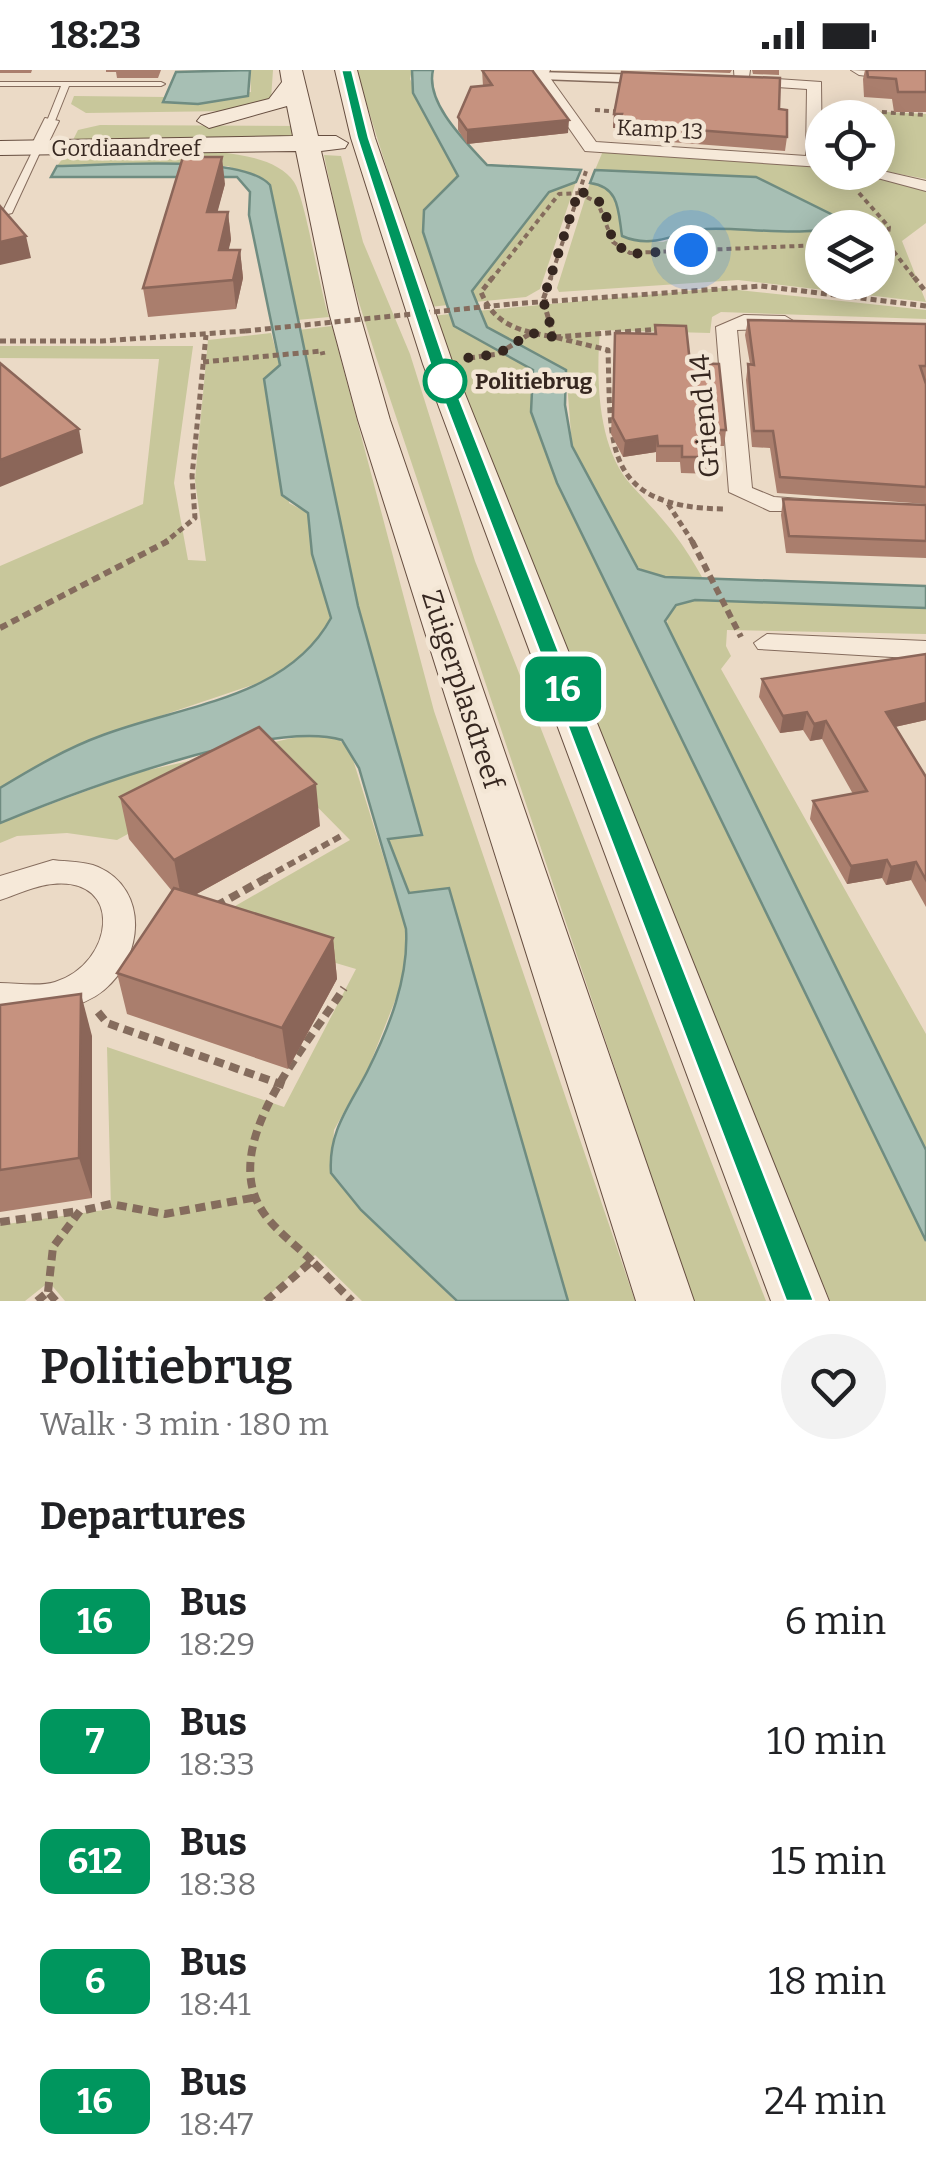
<!DOCTYPE html>
<html lang="en">
<head>
<meta charset="utf-8">
<style>
  :root { --surface:#fff; --page:#f2f2f2; --text:#202124; --muted:#757577 }
  body { margin:0; font-family:Bitter,serif; background:var(--page); color:var(--text); height:100vh; display:flex; flex-direction:column; font-size:38px; white-space:nowrap }
  * { box-sizing:border-box; margin:0 }
  p { font-size:32px; color:var(--muted) }
  .icon { flex:none; width:55px; height:55px; fill:none; stroke:currentColor; stroke-width:2; stroke-linecap:round; stroke-linejoin:round }
  .map { position:relative; height:1231px; overflow:hidden }
  .panel { display:flex; flex-direction:column; background:var(--surface); flex:1 }
  .panel>* { flex:none }
  .badge { padding:0 20px; border-radius:15px; font-size:35px; line-height:65px }
  .buttons { position:absolute; left:805px; top:30px; display:grid; gap:20px }
  .buttons a { display:grid; place-items:center; width:90px; height:90px; border-radius:50%; background:var(--surface); box-shadow:0 5px 25px #0003; font-size:50px }
  .you { position:absolute; width:50px; height:50px; margin:-25px; border:8px solid #fff; border-radius:50%; background:#1a73e8; box-shadow:0 0 0 15px #1a73e833 }
  .map>.badge { position:absolute; translate:-50% -50%; box-shadow:0 0 0 5px #fff }
  h2 { padding:0 40px; font-size:38px; line-height:90px }
  .round { display:grid; place-items:center; flex:none; width:105px; height:105px; border-radius:52px; background:var(--page) }
  .summary { display:flex; align-items:center; justify-content:space-between; height:170px; padding:0 40px }
  h1 { font-size:48px; font-weight:600; line-height:75px }
  ul { padding:0; list-style:none }
  li { display:flex; align-items:center; gap:30px; height:120px; padding:0 40px }
  li div { flex:1 }
  li b { display:block; font-size:38px }
  li em { font-style:normal }
  li .badge { min-width:110px; font-weight:700; text-align:center }
  .status { display:flex; justify-content:space-between; align-items:center; height:70px; padding:0 50px; background:var(--surface); direction:ltr }
  .status svg { height:28px; fill:currentColor }
  .map>svg:first-child { display:block }
  .green { fill:#c8c79b }
  .water { fill:#a7bfb4; stroke:#6f8c81; stroke-width:2.5 }
  .lines { fill:none; stroke-linecap:round; stroke-linejoin:round }
  .service-casing { stroke:#856c5d; stroke-width:2 }
  .pedestrian-casing { stroke:#856c5d; stroke-width:3 }
  .minor-casing { stroke:#856c5d; stroke-width:2 }
  .secondary-casing { stroke:#664e40; stroke-width:2 }
  .path-far3 { stroke:#856c5d; stroke-width:4; stroke-dasharray:5 4; stroke-linecap:butt }
  .path-far2 { stroke:#856c5d; stroke-width:5; stroke-dasharray:6 4; stroke-linecap:butt }
  .path-far1 { stroke:#856c5d; stroke-width:6; stroke-dasharray:8 5; stroke-linecap:butt }
  .path { stroke:#856c5d; stroke-width:8; stroke-dasharray:10 6; stroke-linecap:butt }
  .service { fill:#f6e9d9; fill-rule:evenodd }
  .pedestrian { fill:#f6e9d9; fill-rule:evenodd }
  .minor { fill:#f6e9d9; fill-rule:evenodd }
  .secondary { fill:#f6e9d9; fill-rule:evenodd }
  .path-bridge { stroke:#856c5d; stroke-width:5; stroke-dasharray:6 4; stroke-linecap:butt }
  .wall { fill:#aa7e6d }
  .shaded-wall { fill:#8b6659 }
  .building { fill:#c6927f; stroke:#8b6659; stroke-width:2.5 }
  .line { fill:#00965e; stroke:#fff; stroke-width:2.5 }
  .walk { stroke:#362720; stroke-width:10; stroke-dasharray:0 18 }
  .stop-dot { fill:#fff; stroke:#00965e; stroke-width:5 }
  .labels { text-anchor:middle; stroke-width:9; stroke-linejoin:round; paint-order:stroke }
  .far-street-label { font-size:22px; fill:#362720; stroke:#f3e6d5 }
  .far-stop-label { font-size:22px; font-weight:bold; fill:#362720; stroke:#f3e6d5; text-anchor:start }
  .street-label { font-size:28px; fill:#362720; stroke:#f3e6d5 }
</style>
</head>
<body>
<div class="status"><b>18:23</b><svg viewBox="0 0 49 12"><path d="M0 12V9h3v3zM5 12V6h3v6zM10 12V3h3v9zM15 12V0h3v12zM26 1h20v11H26zM47 4h2v5h-2z"/></svg></div>
<div class="map">
<svg width="926" height="1231" viewBox="0 0 926 1231">
  <rect width="100%" height="100%" fill="#ebdac6"/>
  <g class="green">
    <path d="M250,0H273L271,29L229,41L86,43L71,34L74,26L166,27L164,32L251,22Z"/>
    <path d="M356,0H412L410,9L458,106L424,141L423,162L448,235L430,237Z"/>
    <path d="M828,39L926,44V109L878,100V48L829,47Z"/>
    <path d="M100,55L300,56L303,72L73,70L78,60Z"/>
    <path d="M603,81L802,95L822,98V102L848,103L926,119V153L902,171L926,232L738,210L559,222L557,218L590,113C620,118 619,143 624,168L663,172L701,159L822,158V212H878V158L828,157L844,151L756,108L595,100Z"/>
    <path d="M93,83C141,83 265,68 294,112C306,130 319,218 329,247L297,250L270,115L228,96H57L66,84Z"/>
    <path d="M324,85L341,86L363,172L410,284L475,491L766,1231H693L376,287L346,191Z"/>
    <path d="M576,112L540,219L526,227L475,232L472,221L550,122Z"/>
    <path d="M720,218L926,240V249L721,242L712,247L710,263L600,260C596,308 597,378 632,416C663,449 679,466 702,507C676,507 648,511 630,489L572,376L566,300L487,257L477,241Z"/>
    <path d="M450,244L454,256L534,300L531,343L557,413L926,1171V1231H830L669,867L433,246Z"/>
    <path d="M332,256L434,641L635,1231H568L449,819L409,823L388,769L422,765L358,536L299,260Z"/>
    <path d="M271,263L280,295L289,433L308,443L312,484L331,536V548L316,576L270,609L98,667L0,718V496L143,434L159,289L0,288V276H193L174,413L188,490L206,491L195,410L208,270Z"/>
    <path d="M695,530L926,538V564L727,560L726,576L731,586L721,599L926,964V1080L668,564L667,544L676,535Z"/>
    <path d="M306,665L338,669L350,680L406,859L408,884L402,913L368,999L334,1060L331,1103L361,1140L455,1231H362L315,1185L262,1231H65L49,1212L25,1231H0V1155L111,1139L107,977L284,1037L356,899L204,854L350,770L268,687L117,770L67,763L17,766L0,773V753L135,703Z"/>
  </g>
  <g class="water">
    <path d="M250,0L248,26L198,34L163,32L176,2Z"/>
    <path d="M412,0H433C425,33 466,72 487,95L581,100L576,112L549,122L472,221L487,257L566,300L565,335L572,376L638,499L665,507L926,516V538L695,530L676,535L665,551L926,1080V1171L557,413L531,342L533,300L454,256L423,162L424,140L458,106L413,23Z"/>
    <path d="M57,96C103,96 242,83 270,115L358,536L422,765L388,769L409,823L449,818L568,1231H457L361,1140L331,1103C328,1062 349,1037 367,1002C389,958 409,908 406,859L359,698L342,670C269,648 73,723 0,753V718C33,698 67,678 103,665C182,635 287,629 331,548L312,484L308,443L282,425L264,309L280,295L249,145L250,122L237,107H51Z"/>
    <path d="M595,100L756,107L845,151C820,171 740,156 706,159C675,162 654,180 622,166C618,141 620,117 590,113Z"/>
  </g>
  <g class="lines">
    <defs>
      <g id="service">
        <path d="M0,12H161L165,14L161,16H69L55,51L51,53L47,51L61,16H0Z"/>
        <path d="M35,76L42,78L12,143L4,145L2,143Z"/>
      </g>
      <path id="pedestrian" d="M536,2L648,5L654,9L648,13L540,9L536,8Z"/>
      <g id="minor">
        <path d="M534,0H550L548,5L596,72L806,86L807,19L735,14L734,0H750L749,7L821,12L822,97L585,81L532,5Z"/>
        <path d="M851,0L926,3V13L859,5Z"/>
        <path d="M45,48L59,51L44,82H32L30,78Z"/>
        <path d="M878,100L926,111V121L855,102Z"/>
        <path d="M744,245L785,246L795,252L785,258L737,260L752,418L774,427L828,431L832,436L828,441H770L729,422L716,257Z"/>
        <path d="M767,564L926,571V589L758,579L754,573Z"/>
        <path d="M53,790C67,792 85,791 98,797C150,820 143,888 104,920C75,944 35,941 0,941V913C17,913 39,917 55,912C114,894 125,807 53,814C36,815 16,825 0,830V806Z"/>
      </g>
      <g id="secondary">
        <path d="M280,0H302L318,66H336L348,73L345,78L321,81L359,242L390,350L694,1231H636L358,350L329,242L296,81L0,85V71L293,66L287,36L209,58L197,51L201,46L269,29L282,12Z"/>
        <path d="M335,0H357L375,68L453,294L829,1231H771L423,294L351,68Z"/>
      </g>
    </defs>
    <use href="#service" class="service-casing"/>
    <use href="#pedestrian" class="pedestrian-casing"/>
    <use href="#minor" class="minor-casing"/>
    <use href="#secondary" class="secondary-casing"/>
    <g class="path-far3">
      <path d="M837,39L926,45"/>
      <path d="M595,40L623,42"/>
      <path d="M579,123L598,133L613,172L630,183L822,175"/>
      <path d="M579,123L587,98"/>
      <path d="M859,123L889,157L887,173L916,210"/>
      <path d="M491,210L559,124L579,123"/>
      <path d="M550,210L579,123"/>
    </g>
    <g class="path-far2">
      <path d="M493,207L481,222C495,256 520,261 554,267L543,230L551,207"/>
      <path d="M914,207L926,222"/>
      <path d="M512,234L761,216L926,236"/>
      <path d="M661,259L554,267L608,280C611,373 601,437 723,439"/>
      <path d="M0,271H102L245,261"/>
      <path d="M469,288L498,284L531,263"/>
      <path d="M203,292L322,281L323,285"/>
      <path d="M668,434L694,474"/>
      <path d="M163,474L195,448L192,406L206,265"/>
    </g>
    <g class="path-far1">
      <path d="M692,471L741,567"/>
      <path d="M0,558L168,471"/>
      <path d="M265,808L341,766"/>
    </g>
    <g class="path">
      <path d="M216,836L270,806"/>
      <path d="M98,942L107,953L286,1016"/>
      <path d="M0,1152L79,1141"/>
      <path d="M312,1191C297,1176 275,1160 263,1142C217,1074 307,976 344,918"/>
      <path d="M48,1222L53,1177L80,1141L111,1134L165,1144L257,1127"/>
      <path d="M37,1231L48,1222L56,1231"/>
      <path d="M266,1231L312,1191L352,1231"/>
    </g>
    <use href="#service" class="service"/>
    <use href="#pedestrian" class="pedestrian"/>
    <use href="#minor" class="minor"/>
    <use href="#secondary" class="secondary"/>
    <path class="path-bridge" d="M245,261L512,234"/>
  </g>
  <g class="wall">
    <path d="M0,0H32L31,3H0Z"/>
    <path d="M106,0H161L158,8H117L116,2H106Z"/>
    <path d="M482,0L568,63L467,74L458,60V47L483,16Z"/>
    <path d="M648,0H732L730,3Z"/>
    <path d="M752,0H779V5L753,4Z"/>
    <path d="M865,0H926V42H894L892,29L864,27L863,9Z"/>
    <path d="M779,39L787,67L785,81L618,68L619,58H613L614,44Z"/>
    <path d="M225,114L217,142H228L231,170L228,180H240L243,208L236,239L148,247L143,218Z"/>
    <path d="M748,250L926,254V434L777,423L770,378L752,377L746,310L748,294H750L745,265Z"/>
    <path d="M655,255L690,293L726,360L724,376H714L715,387L713,404L681,403L680,392H656V382L623,387L611,364L615,263L654,264Z"/>
    <path d="M783,429L926,435V488L786,483L781,445Z"/>
    <path d="M926,584V650L895,657L926,707V837L911,810L886,815L882,808L847,814L810,749L813,731L853,724L822,669L810,671L803,660L780,663L759,627L762,609Z"/>
    <path d="M120,727L320,756L195,825L333,868L337,909L288,999L127,944L117,903L172,821L129,769Z"/>
    <path d="M0,935L92,966V1128L0,1142Z"/>
  </g>
  <g class="shaded-wall">
    <path d="M614,44H622L619,58H613Z"/>
    <path d="M569,50L568,63L467,74V60Z"/>
    <path d="M222,87L225,114L210,170L207,142Z"/>
    <path d="M228,142L231,170L222,208L219,180Z"/>
    <path d="M26,166L31,188L0,195V172Z"/>
    <path d="M240,180L243,208L236,239L233,210Z"/>
    <path d="M79,359L83,383L0,417V390Z"/>
    <path d="M657,366L656,382L623,387L625,371Z"/>
    <path d="M926,633V650L881,660L886,642Z"/>
    <path d="M807,642L803,660L780,663L783,646Z"/>
    <path d="M826,651L822,669L810,671L814,654Z"/>
    <path d="M316,714L320,756L182,832L174,790Z"/>
    <path d="M887,790L882,808L847,814L851,796Z"/>
    <path d="M916,792L911,810L886,815L891,797Z"/>
    <path d="M333,868L337,909L288,999L282,958Z"/>
    <path d="M81,924L92,966V1128L79,1088Z"/>
  </g>
  <g class="building">
    <path d="M482,0H532L569,50L467,60L458,47L471,17L492,15Z"/>
    <path d="M867,0H926V22H898L896,9L868,7Z"/>
    <path d="M622,2L780,8L779,39L787,40V67L619,54L622,44H614Z"/>
    <path d="M183,87H222L207,142H228L219,180H240L233,210L143,218Z"/>
    <path d="M0,136L26,166L0,172Z"/>
    <path d="M748,250L926,254V296H920L926,314V417L780,407L773,361H754L748,294L754,295Z"/>
    <path d="M655,255L686,256L690,293L719,294L726,360H712L715,387H682V376H658L657,366L625,371L613,348L615,263L656,264Z"/>
    <path d="M0,293L79,359L0,390Z"/>
    <path d="M783,429L926,435V471L789,466Z"/>
    <path d="M926,584V633L886,642L926,707V810L916,792L891,797L887,790L851,796L813,731L867,721L826,651L814,654L807,642L783,646L762,609Z"/>
    <path d="M259,657L316,714L174,790L120,727Z"/>
    <path d="M174,818L333,868L282,958L117,903Z"/>
    <path d="M81,924L79,1088L0,1100V935Z"/>
  </g>
  <path class="line" d="M341,0H352L369,68L446,294L814,1231H786L430,294L357,68Z"/>
  <g class="lines">
    <path class="walk" d="M445,311L458,289L498,284L531,263L554,267L543,230L579,120L603,134L613,172L630,184L691,180"/>
  </g>
  <circle class="stop-dot" cx="445" cy="311" r="20"/>
  <g class="labels">
    <g class="far-street-label">
      <text transform="translate(660 59) rotate(3)" y="8">Kamp 13</text>
      <text x="126" y="86">Gordiaandreef</text>
    </g>
    <g class="far-stop-label">
      <text x="475" y="319">Politiebrug</text>
    </g>
    <g class="street-label">
      <text transform="translate(704 346) rotate(-95)" y="10">Griend 14</text>
      <text transform="translate(463 619) rotate(72)" y="10">Zuigerplasdreef</text>
    </g>
  </g>
</svg>
<div class="buttons">
<a><svg class="icon" aria-label="locate" viewBox="0 0 24 24"><circle cx="12" cy="12" r="6"/><path d="M12 2v4M12 18v4M2 12h4M18 12h4"/></svg></a>
<a><svg class="icon" aria-label="layers" viewBox="0 0 24 24"><path d="M12 4l9 5-9 5-9-5zM3 14l9 5 9-5"/></svg></a>
</div>
<div class="you" style="left:691px;top:180px"></div>
<b class="badge" style="left:563px;top:619px;background:#00965e;color:#fff">16</b>
</div>
<section class="panel">
<div class="summary"><div><h1>Politiebrug</h1><p>Walk · 3 min · 180 m</p></div><a class="round"><svg class="icon" aria-label="heart" viewBox="0 0 24 24"><path d="M12 20l-8-8c-3-5 5-10 8-4 3-6 11-1 8 4z"/></svg></a></div>
<h2>Departures</h2>
<ul>
<li><span class="badge" style="background:#00965e;color:#fff">16</span><div><b>Bus</b><p>18:29</p></div><em>6 min</em></li>
<li><span class="badge" style="background:#00965e;color:#fff">7</span><div><b>Bus</b><p>18:33</p></div><em>10 min</em></li>
<li><span class="badge" style="background:#00965e;color:#fff">612</span><div><b>Bus</b><p>18:38</p></div><em>15 min</em></li>
<li><span class="badge" style="background:#00965e;color:#fff">6</span><div><b>Bus</b><p>18:41</p></div><em>18 min</em></li>
<li><span class="badge" style="background:#00965e;color:#fff">16</span><div><b>Bus</b><p>18:47</p></div><em>24 min</em></li>
</ul>
</section>
</body>
</html>
